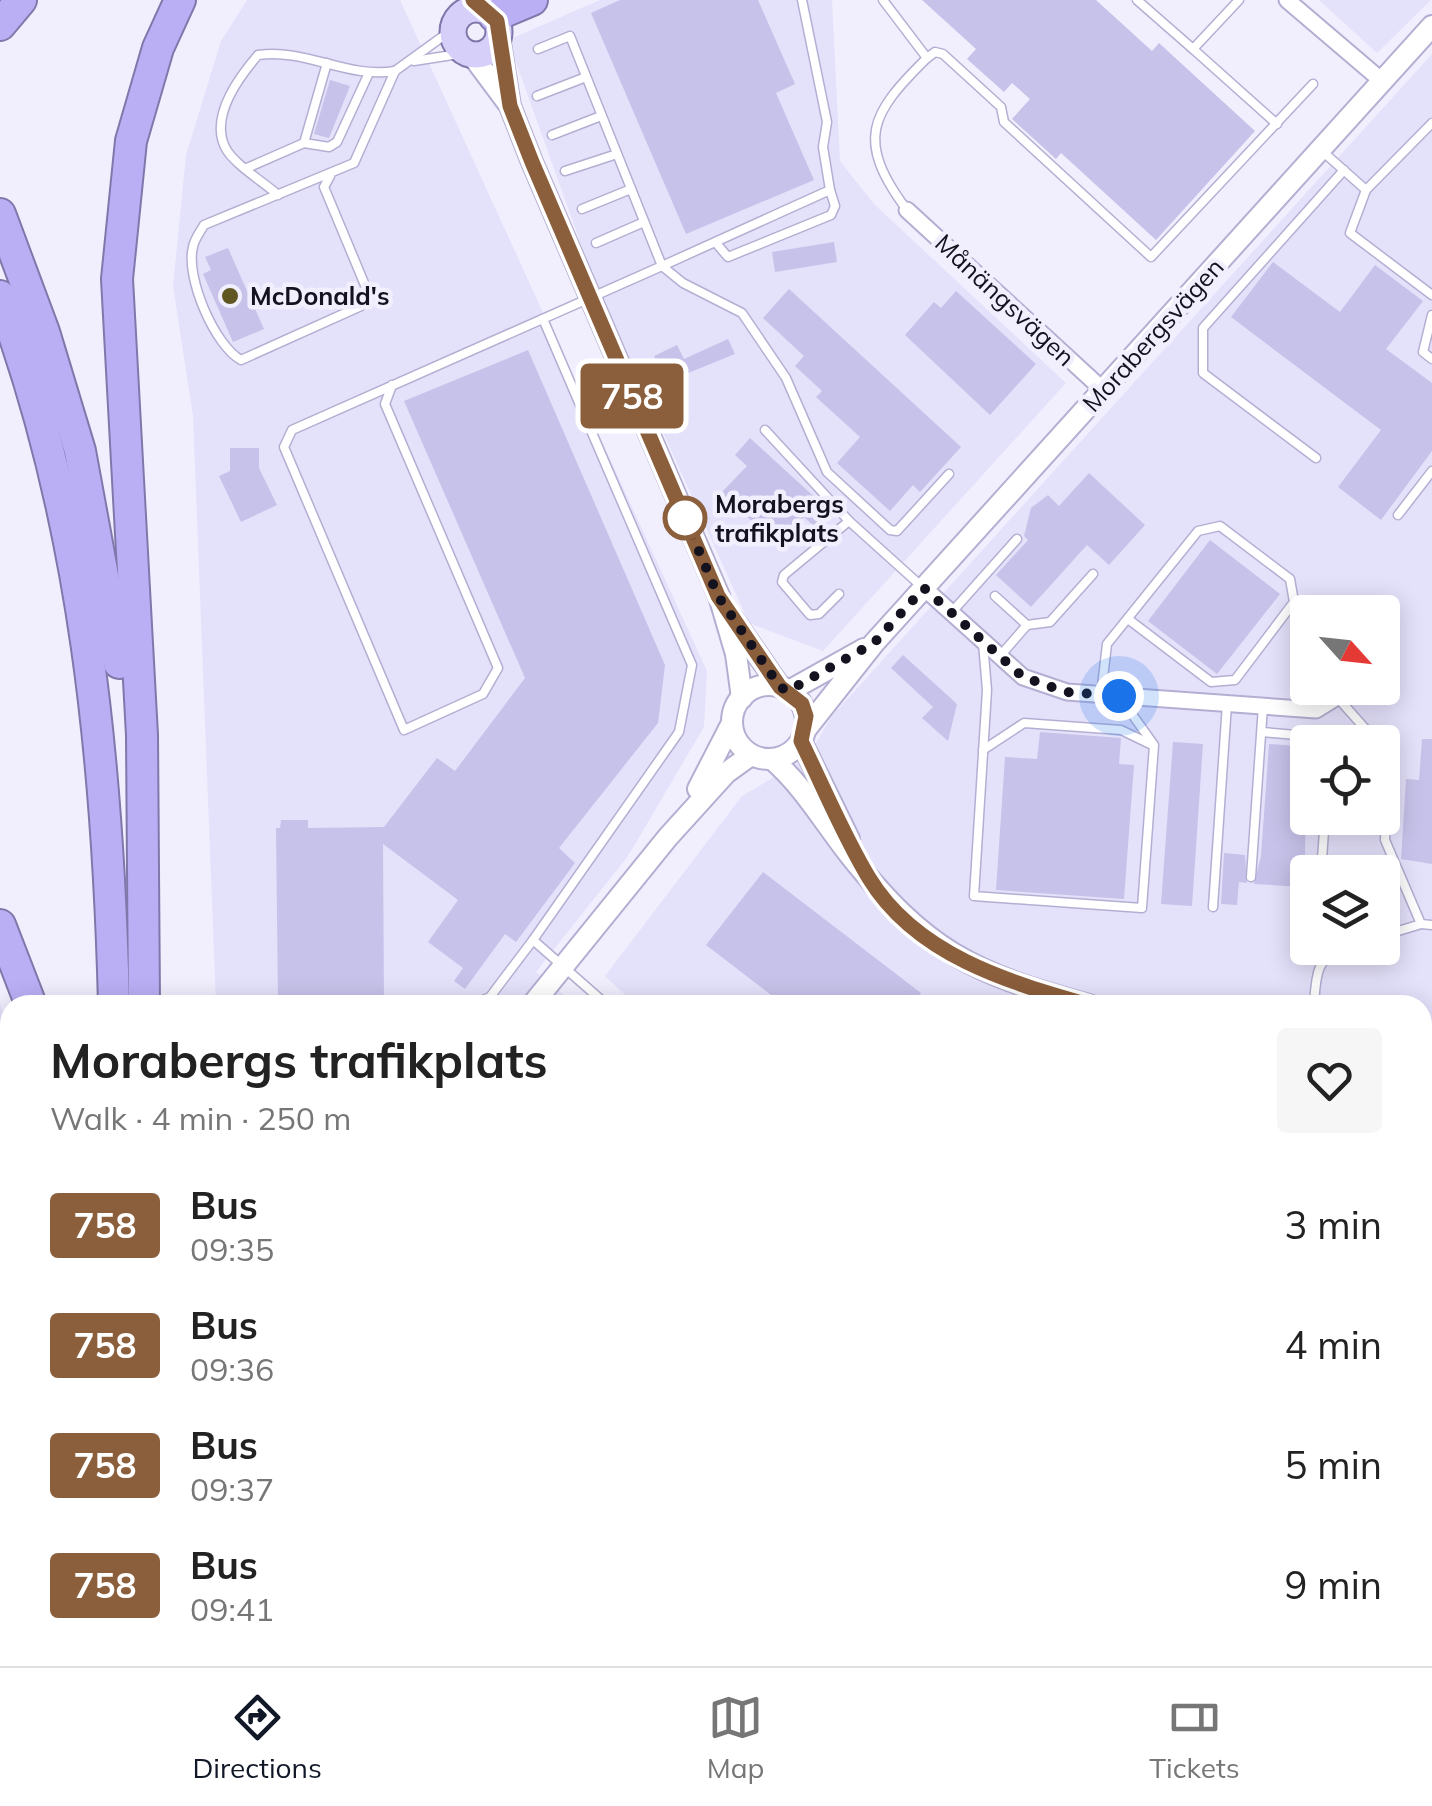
<!DOCTYPE html>
<html lang="en">
<head>
<meta charset="utf-8">
<style>
  :root { --surface:#fff; --page:#f6f6f6; --text:#222; --muted:#767676; --line:#e0e0e0; --accent:#111827 }
  body { margin:0; font-family:Mulish,sans-serif; background:var(--page); color:var(--text); height:100vh; display:flex; flex-direction:column; font-size:38px; white-space:nowrap }
  * { box-sizing:border-box; margin:0 }
  p { font-size:32px; color:var(--muted) }
  .icon { flex:none; width:55px; height:55px; fill:none; stroke:currentColor; stroke-width:2; stroke-linecap:round; stroke-linejoin:round }
  .map { position:relative; flex:1; overflow:hidden }
  .side { position:absolute; left:0px; top:995px; width:1432px; height:672px; display:flex; flex-direction:column; background:var(--surface); border-radius:30px 30px 0 0; box-shadow:0 5px 25px #0003 }
  .side>* { flex:none }
  .badge { padding:0 20px; border-radius:8px; font-size:35px; line-height:65px }
  .needle { width:65px; rotate:117deg }
  .fabs { position:absolute; left:1290px; top:595px; display:grid; gap:20px }
  .fabs a { display:grid; place-items:center; width:110px; height:110px; border-radius:10px; background:var(--surface); box-shadow:0 5px 25px #0003; font-size:50px }
  .you { position:absolute; width:50px; height:50px; margin:-25px; border:8px solid #fff; border-radius:50%; background:#1a73e8; box-shadow:0 0 0 15px #1a73e833 }
  .map>.badge { position:absolute; translate:-50% -50%; box-shadow:0 0 0 5px #fff }
  .round { display:grid; place-items:center; flex:none; width:105px; height:105px; border-radius:10px; background:var(--page) }
  .head { display:flex; align-items:center; justify-content:space-between; height:170px; padding:0 50px }
  h1 { font-size:48px; font-weight:700; line-height:75px }
  ul { padding:0; list-style:none }
  li { display:flex; align-items:center; gap:30px; height:120px; padding:0 50px }
  li div { flex:1 }
  li b { display:block; font-size:38px }
  li em { font-style:normal }
  li .badge { min-width:110px; font-weight:700; text-align:center }
  .dock { display:flex; justify-content:space-around; align-items:center; height:140px; border-top:2px solid var(--line); background:var(--surface); font-size:28px; color:var(--muted) }
  .dock a { display:grid; justify-items:center; gap:5px }
  .dock .active { color:var(--accent) }
  .map>svg:first-child { display:block }
  .built { fill:#e4e1fb; fill-rule:evenodd }
  .forest { fill:#beb68e }
  .building { fill:#c7c2e9 }
  .lines { fill:none; stroke-linecap:round; stroke-linejoin:round }
  .service-casing { stroke:#b4afd2; stroke-width:11 }
  .minor-casing { stroke:#b4afd2; stroke-width:19 }
  .tertiary-casing { stroke:#b4afd2; stroke-width:24 }
  .primary-casing { stroke:#8078aa; stroke-width:29 }
  .motorway-casing { stroke:#8078aa; stroke-width:34 }
  .service { stroke:#fff; stroke-width:8 }
  .minor { stroke:#fff; stroke-width:15 }
  .tertiary { stroke:#fff; stroke-width:20 }
  .primary { stroke:#d6cff9; stroke-width:25 }
  .motorway { stroke:#baaff5; stroke-width:30 }
  .line-casing { stroke:#fff; stroke-width:22 }
  .line { stroke:#8b5e3c; stroke-width:15 }
  .walk { stroke:#14121f; stroke-width:10; stroke-dasharray:0 18 }
  .poi-dot { fill:#605622; stroke:#f1effe; stroke-width:4 }
  .stop-dot { fill:#fff; stroke:#8b5e3c; stroke-width:5 }
  .labels { text-anchor:middle; stroke-width:9; stroke-linejoin:round; paint-order:stroke }
  .poi-label { font-size:25px; font-weight:bold; fill:#14121f; stroke:#f1effe; text-anchor:start }
  .street-label { font-size:25px; fill:#14121f; stroke:#f1effe }
  .stop-label { font-size:25px; font-weight:bold; fill:#14121f; stroke:#f1effe; text-anchor:start }
</style>
</head>
<body>
<div class="map">
<svg width="1432" height="1666" viewBox="0 0 1432 1666">
  <rect width="100%" height="100%" fill="#f1effe"/>
  <g class="built">
    <path d="M247,0H400L707,671L704,727L628,856L536,972L576,1005H216L193,416L173,286L186,155L221,41Z"/>
    <path d="M600,0H832L840,161L874,204L1066,383L823,651L749,623L592,275L508,40Z"/>
    <path d="M1319,0H1431L1377,53Z"/>
    <path d="M1432,54V1560L1422,1556V1005H636L605,976L742,796L808,757L831,717ZM1308,612H1382V688H1308ZM1308,742H1382V818H1308ZM1308,872H1382V948H1308Z"/>
    <path d="M0,1003L10,1033V1082L0,1084Z"/>
  </g>
  <g class="forest">
    <path d="M10,1082V1166L0,1169V1084Z"/>
    <path d="M0,1289H6L10,1298V1658H26V1666H0Z"/>
    <path d="M180,1658H288V1666H179Z"/>
  </g>
  <g class="building">
    <path d="M620,0H758L795,84L776,93L814,180L686,234L591,13Z"/>
    <path d="M922,0H1096L1152,51L1159,43L1255,131L1156,240L1061,153L1056,159L1012,119L1030,99L1012,83L1004,92L967,59L976,49Z"/>
    <path d="M330,80L350,86L329,138L314,134Z"/>
    <path d="M834,242L837,262L775,272L772,252Z"/>
    <path d="M228,248L264,329L233,342L203,274L211,270L205,257Z"/>
    <path d="M1273,262L1340,312L1375,265L1423,301L1386,349L1432,383V451L1381,520L1338,487L1381,430L1231,317Z"/>
    <path d="M789,289L961,447L920,492L913,485L890,511L837,463L860,437L816,397L822,391L795,366L804,356L763,318Z"/>
    <path d="M956,291L1036,364L990,415L905,335L934,302L941,308Z"/>
    <path d="M728,339L735,354L666,382L654,356L677,345L684,359Z"/>
    <path d="M528,350L665,665L658,723L559,848L575,863L516,942L505,934L465,989L454,981L463,968L428,942L458,900L383,844L384,1005H278L276,828H280L281,820H308V828L384,827L437,758L455,771L525,678L404,401Z"/>
    <path d="M750,438L832,513L817,529L804,517L778,545L721,493L747,466L735,455Z"/>
    <path d="M230,448H259V468L277,505L241,522L219,476L230,471Z"/>
    <path d="M1089,473L1145,525L1109,565L1087,545L1031,607L996,575L1028,540L1024,536L1031,508L1048,495L1059,506Z"/>
    <path d="M1210,540L1280,594L1217,674L1148,621Z"/>
    <path d="M903,655L957,704L948,741L922,718L933,707L891,668Z"/>
    <path d="M1040,732L1121,738L1119,764L1134,765L1124,899L996,890L1005,757L1037,759Z"/>
    <path d="M1422,739H1432V864L1401,859L1406,779L1419,780Z"/>
    <path d="M1173,742L1203,744L1192,906L1161,904Z"/>
    <path d="M1269,744L1308,747L1304,887L1254,884L1261,856Z"/>
    <path d="M1224,853L1245,855L1247,883L1239,882L1237,905L1221,904Z"/>
    <path d="M1362,859L1386,861L1391,872H1361Z"/>
    <path d="M763,872L921,993L911,1005H784L706,945Z"/>
  </g>
  <g class="lines">
    <defs>
      <g id="service">
        <path d="M802,0L827,122L823,147L830,190L662,266L683,283L742,313L786,378L827,472L890,530L897,531L949,474"/>
        <path d="M883,0L927,58L935,52L943,54L1001,107L1004,122L1151,257L1313,84"/>
        <path d="M1137,0L1193,49"/>
        <path d="M1239,0L1193,49L1277,124"/>
        <path d="M414,61L465,53"/>
        <path d="M537,96L586,77"/>
        <path d="M552,135L601,116"/>
        <path d="M304,143L329,147L337,142L368,75"/>
        <path d="M1321,150L1366,190L1432,123"/>
        <path d="M247,168L304,143L327,63"/>
        <path d="M565,171L617,154"/>
        <path d="M330,176L324,187L367,290L361,306L241,360C215,346 185,277 193,247C194,240 200,232 204,225L354,163L395,71L453,29"/>
        <path d="M1366,190L1350,233L1432,295"/>
        <path d="M278,195C264,182 233,164 225,147C210,116 239,77 258,55C306,48 347,79 395,71"/>
        <path d="M582,209L631,189"/>
        <path d="M907,210C855,140 870,114 927,58"/>
        <path d="M596,243L644,222"/>
        <path d="M716,243L728,257L831,215L835,206L830,190"/>
        <path d="M1432,315L1423,352L1432,359"/>
        <path d="M543,319L692,665L679,732L533,940L607,1005"/>
        <path d="M392,385L385,404L498,668L483,694L404,730L284,447L292,430L662,266L570,36L538,49"/>
        <path d="M765,430L849,521L920,585"/>
        <path d="M1316,458L1203,373V328L1344,170"/>
        <path d="M1398,515L1432,471"/>
        <path d="M839,594L819,614L810,615L782,582L784,575L849,521"/>
        <path d="M995,596L1027,625"/>
        <path d="M951,613L1017,539"/>
        <path d="M983,643L987,690L974,896L1142,908L1154,745L1119,696"/>
        <path d="M1000,656L1027,625L1050,622L1093,574"/>
        <path d="M1101,695L1107,644L1198,531L1220,526L1290,579L1294,602L1235,680L1211,682L1128,619"/>
        <path d="M1337,697L1377,742"/>
        <path d="M1262,732L1331,738V742"/>
        <path d="M1382,749L1388,756L1385,840L1421,924L1432,925"/>
        <path d="M983,750L1024,723L1121,730L1150,744"/>
        <path d="M1321,872L1325,818"/>
        <path d="M1251,877L1263,706"/>
        <path d="M1213,907L1227,704"/>
        <path d="M1382,936L1421,924"/>
        <path d="M471,1005L490,997L533,940"/>
        <path d="M692,1005H723"/>
        <path d="M1314,1005C1316,979 1315,956 1344,948"/>
        <path d="M1422,1254H1432"/>
        <path d="M1424,1289L1432,1503"/>
      </g>
      <g id="minor">
        <path d="M1287,0L1382,81"/>
        <path d="M907,210L1103,390"/>
        <path d="M924,588L1023,677L1067,692L1316,710L1337,697"/>
        <path d="M1422,1289H1432"/>
        <path d="M667,1658L707,1666"/>
        <path d="M963,1658L981,1666"/>
      </g>
      <g id="tertiary">
        <path d="M499,37L510,106L532,162L719,596L736,654L742,698"/>
        <path d="M472,55L507,102"/>
        <path d="M733,619L780,687"/>
        <circle cx="769" cy="722" r="37"/>
        <path d="M789,691L864,649"/>
        <path d="M806,729L874,643L1432,26"/>
        <path d="M801,741L849,839"/>
        <path d="M772,759C804,787 823,821 849,854C926,951 971,973 1089,1005"/>
        <path d="M698,789L732,723"/>
        <path d="M532,1005L668,837L726,773L751,755"/>
        <path d="M1422,1046L1432,1045"/>
        <path d="M0,1202L10,1199"/>
      </g>
      <circle id="primary" cx="476" cy="32" r="23"/>
      <g id="motorway">
        <path d="M494,16L532,0"/>
        <path d="M0,25L21,0"/>
        <path d="M0,214L44,332L80,451L119,663"/>
        <path d="M0,296C85,522 108,765 114,1005"/>
        <path d="M0,925L31,1005"/>
        <path d="M144,1005L142,735L117,279L131,141L158,48L180,0"/>
        <path d="M99,1666V1658"/>
        <path d="M132,1666V1658"/>
      </g>
    </defs>
    <use href="#service" class="service-casing"/>
    <use href="#minor" class="minor-casing"/>
    <use href="#tertiary" class="tertiary-casing"/>
    <use href="#primary" class="primary-casing"/>
    <use href="#motorway" class="motorway-casing"/>
    <use href="#service" class="service"/>
    <use href="#minor" class="minor"/>
    <use href="#tertiary" class="tertiary"/>
    <use href="#primary" class="primary"/>
    <use href="#motorway" class="motorway"/>
  </g>
  <g class="lines">
    <defs>
      <path id="line" d="M473,0L497,21L510,106L532,162L718,596L780,687L802,704L806,716L801,741C823,786 843,835 869,878C916,955 1008,982 1089,1005"/>
    </defs>
    <use href="#line" class="line-casing"/>
    <use href="#line" class="line"/>
    <path class="walk" d="M685,518L718,596L780,687L788,691L874,643L924,588L1023,677L1066,692L1119,696"/>
  </g>
  <circle class="poi-dot" cx="230" cy="296" r="10"/>
  <circle class="stop-dot" cx="685" cy="518" r="20"/>
  <g class="labels">
    <g class="poi-label">
      <text x="250" y="305">McDonald's</text>
    </g>
    <g class="street-label">
      <text transform="translate(1005 300) rotate(43)" y="9">Månängsvägen</text>
      <text transform="translate(1153 335) rotate(-48)" y="9">Morabergsvägen</text>
    </g>
    <g class="stop-label">
      <text x="715" y="513">Morabergs<tspan x="715" dy="29">trafikplats</tspan></text>
    </g>
  </g>
</svg>
<div class="fabs">
<a><svg class="needle" viewBox="-14 -14 28 28"><path d="M0-13l5 13h-10z" fill="#e53935"/><path d="M0 13l5-13h-10z" fill="#767676"/></svg></a>
<a><svg class="icon" aria-label="locate" viewBox="0 0 24 24"><circle cx="12" cy="12" r="6"/><path d="M12 2v4M12 18v4M2 12h4M18 12h4"/></svg></a>
<a><svg class="icon" aria-label="layers" viewBox="0 0 24 24"><path d="M12 4l9 5-9 5-9-5zM3 14l9 5 9-5"/></svg></a>
</div>
<div class="you" style="left:1119px;top:696px"></div>
<b class="badge" style="left:632px;top:396px;background:#8b5e3c;color:#fff">758</b>
<section class="side">
<div class="head"><div><h1>Morabergs trafikplats</h1><p>Walk · 4 min · 250 m</p></div><a class="round"><svg class="icon" aria-label="heart" viewBox="0 0 24 24"><path d="M12 20l-8-8c-3-5 5-10 8-4 3-6 11-1 8 4z"/></svg></a></div>
<ul>
<li><span class="badge" style="background:#8b5e3c;color:#fff">758</span><div><b>Bus</b><p>09:35</p></div><em>3 min</em></li>
<li><span class="badge" style="background:#8b5e3c;color:#fff">758</span><div><b>Bus</b><p>09:36</p></div><em>4 min</em></li>
<li><span class="badge" style="background:#8b5e3c;color:#fff">758</span><div><b>Bus</b><p>09:37</p></div><em>5 min</em></li>
<li><span class="badge" style="background:#8b5e3c;color:#fff">758</span><div><b>Bus</b><p>09:41</p></div><em>9 min</em></li>
</ul>
</section>
</div>
<nav class="dock">
<a class="active"><svg class="icon" aria-label="directions" viewBox="0 0 24 24"><path d="M12 3l9 9-9 9-9-9zM9 14v-3h6M13 9l2 2-2 2"/></svg>Directions</a>
<a><svg class="icon" aria-label="map" viewBox="0 0 24 24"><path d="M3 6l6-2 6 2 6-2v14l-6 2-6-2-6 2zM9 4v14M15 6v14"/></svg>Map</a>
<a><svg class="icon" aria-label="tickets" viewBox="0 0 24 24"><path d="M3 7h18v10H3zM15 7v10"/></svg>Tickets</a>
</nav>
</body>
</html>
